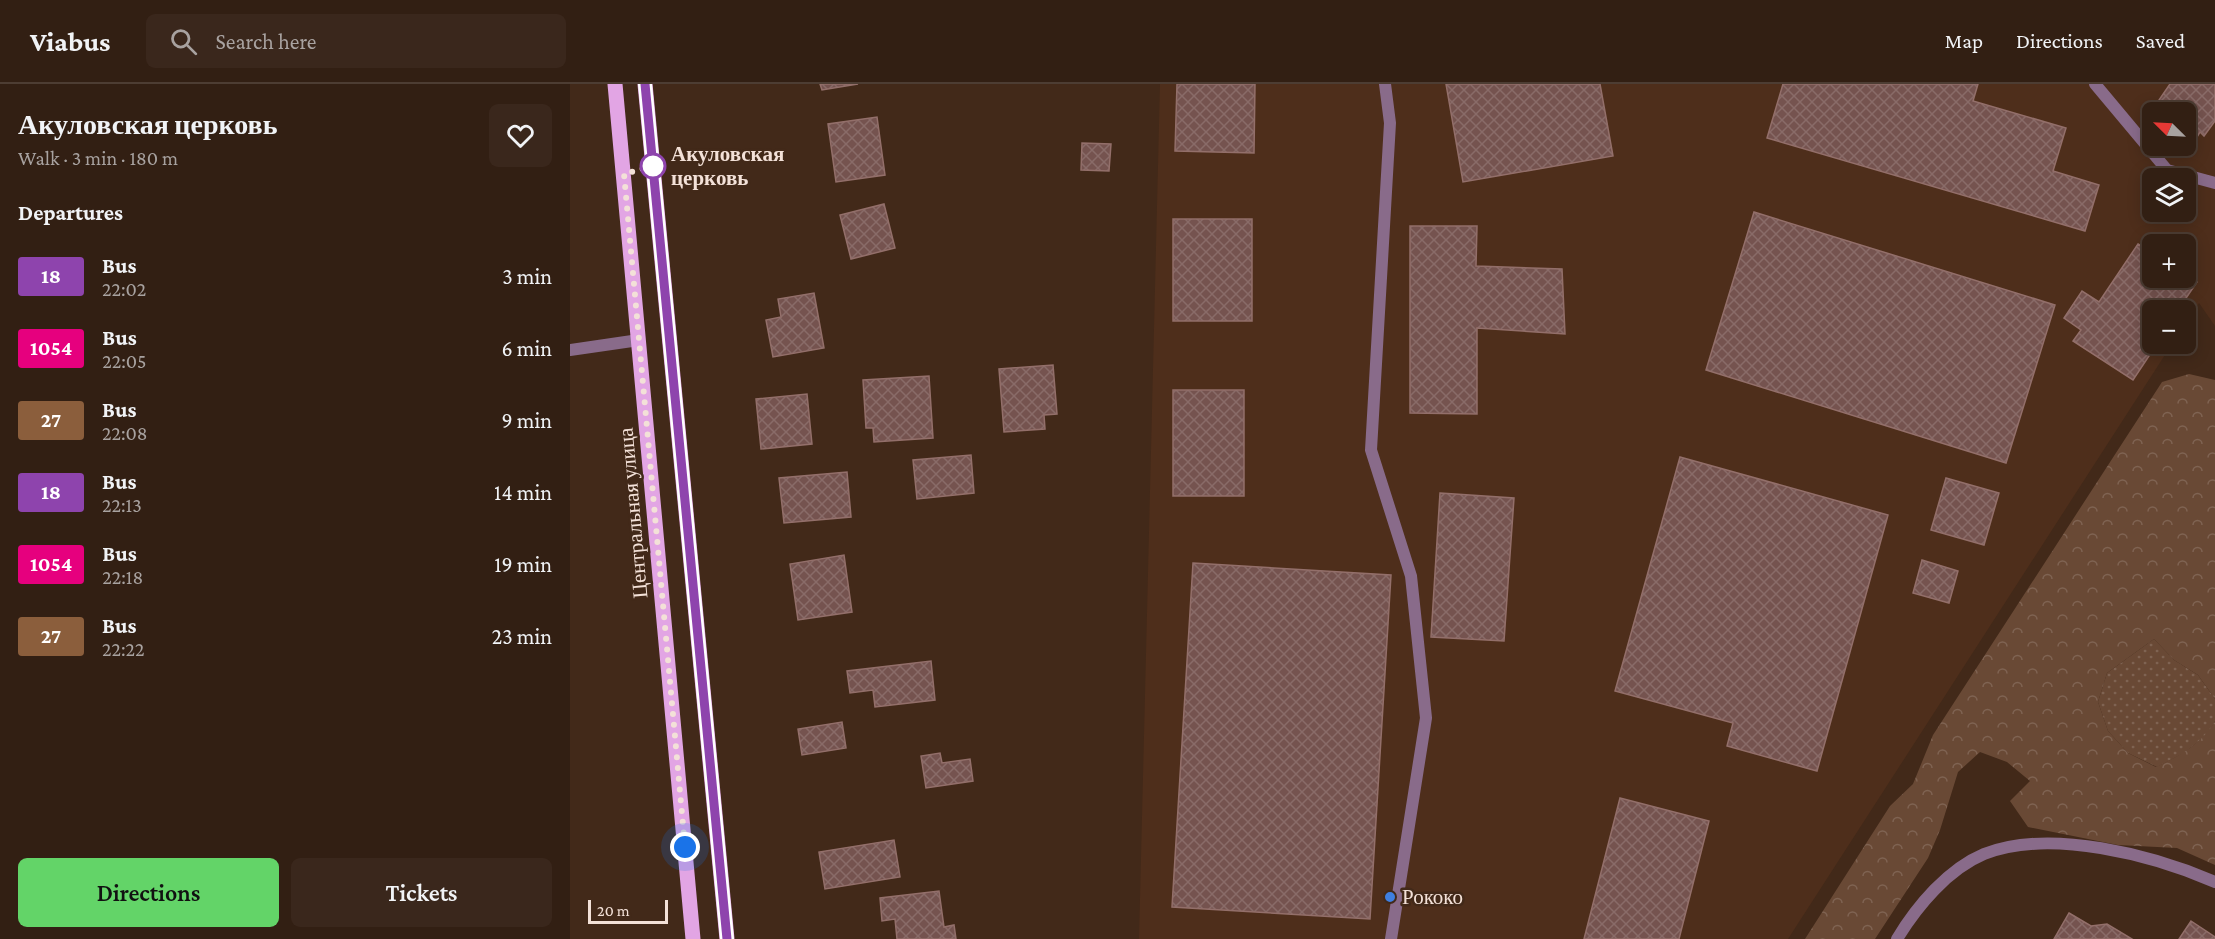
<!DOCTYPE html>
<html lang="en">
<head>
<meta charset="utf-8">
<style>
  :root { --surface:#321f13; --page:#3a271c; --text:#f1f3f6; --muted:#a8a2a0; --line:#4d3d33; --accent:#63d468 }
  body { margin:0; font-family:"Crimson Pro",serif; background:var(--page); color:var(--text); height:100vh; display:flex; flex-direction:column; font-size:22px; white-space:nowrap }
  * { box-sizing:border-box; margin:0 }
  p { font-size:20px; color:var(--muted) }
  .icon { flex:none; width:33px; height:33px; fill:none; stroke:currentColor; stroke-width:2; stroke-linecap:round; stroke-linejoin:round }
  .map { position:relative; flex:1; overflow:hidden }
  .panel { display:flex; flex-direction:column; background:var(--surface); width:570px }
  .panel>* { flex:none }
  .badge { padding:0 12px; border-radius:4px; font-size:21px; line-height:39px }
  .needle { width:39px; rotate:294deg }
  .tools { position:absolute; left:1572px; top:18px; display:grid; gap:12px }
  .tools a { display:grid; place-items:center; width:54px; height:54px; border-radius:9px; background:var(--surface); box-shadow:0 3px 15px #0003,0 0 0 2px var(--line); font-size:30px }
  .scale { position:absolute; left:18px; bottom:15px; width:80px; box-sizing:border-box; padding-left:6px; border:3px solid #f3e1d8; border-top:0; font-size:16px; line-height:21px; white-space:nowrap; color:#f3e1d8; -webkit-text-stroke:4px #422919; paint-order:stroke }
  .you { position:absolute; width:30px; height:30px; margin:-15px; border:4px solid #fff; border-radius:50%; background:#1a73e8; box-shadow:0 0 0 9px #1a73e833 }
  .map>.badge { position:absolute; translate:-50% -50%; box-shadow:0 0 0 3px #fff }
  h2 { padding:0 18px; font-size:22px; line-height:54px }
  .round { display:grid; place-items:center; flex:none; width:63px; height:63px; border-radius:9px; background:var(--page) }
  .summary { display:flex; align-items:center; justify-content:space-between; height:102px; padding:0 18px }
  h1 { font-size:28px; font-weight:600; line-height:45px }
  .action { display:flex; gap:12px; margin-top:auto; padding:12px 18px }
  .action a { flex:1; height:69px; border-radius:9px; background:var(--accent); color:#111; font-size:24px; font-weight:600; line-height:69px; text-align:center }
  .action a+a { background:var(--page); color:var(--text) }
  ul { padding:0; list-style:none }
  li { display:flex; align-items:center; gap:18px; height:72px; padding:0 18px }
  li div { flex:1 }
  li b { display:block; font-size:22px }
  li em { font-style:normal }
  li .badge { min-width:66px; font-weight:700; text-align:center }
  header { display:flex; align-items:center; gap:36px; box-sizing:border-box; height:84px; padding:0 30px; background:var(--surface); border-bottom:2px solid var(--line) }
  header strong { font-size:28px }
  nav { display:flex; gap:33px; margin-inline-start:auto; font-size:21px }
  .search { width:420px; height:54px; background:var(--page); display:flex; align-items:center; gap:15px; box-sizing:border-box; padding:0 21px; border-radius:9px; color:var(--muted); font-size:22px }
  main { display:flex; flex:1; min-height:0 }
  .map>svg:first-child { display:block }
  .built { fill:#4e2e1b; fill-rule:evenodd }
  .grass { fill:url(#grass-dots) }
  .forest { fill:url(#forest-crowns) }
  .building { fill:url(#building-cross-hatch); stroke:#936f6a; stroke-width:1.5 }
  .lines { fill:none; stroke-linecap:round; stroke-linejoin:round }
  .lane { stroke:#896b8a; stroke-width:12 }
  .primary { stroke:#e2a5e4; stroke-width:15 }
  .line-casing { stroke:#fff; stroke-width:14 }
  .line { stroke:#8e44ad; stroke-width:9 }
  .walk { stroke:#f3e1d8; stroke-width:6; stroke-dasharray:0 10.8 }
  .stop-dot { fill:#fff; stroke:#8e44ad; stroke-width:3 }
  .shop-dot { fill:#3f7fe0; stroke:#422919; stroke-width:2 }
  .labels { text-anchor:middle; stroke-width:5; stroke-linejoin:round; paint-order:stroke }
  .stop-label { font-size:21px; font-weight:bold; fill:#f3e1d8; stroke:#422919; text-anchor:start }
  .street-label { font-size:21px; fill:#f3e1d8; stroke:#422919 }
  .poi-label { font-size:21px; fill:#f3e1d8; stroke:#422919; text-anchor:start }
</style>
</head>
<body>
<header>
<strong>Viabus</strong>
<div class="search"><svg class="icon" aria-label="search" viewBox="0 0 24 24"><circle cx="10" cy="10" r="6"/><path d="M15 15l6 6"/></svg>Search here</div>
<nav><a>Map</a><a>Directions</a><a>Saved</a></nav>
</header>
<main>
<section class="panel">
<div class="summary"><div><h1>Акуловская церковь</h1><p>Walk · 3 min · 180 m</p></div><a class="round"><svg class="icon" aria-label="heart" viewBox="0 0 24 24"><path d="M12 20l-8-8c-3-5 5-10 8-4 3-6 11-1 8 4z"/></svg></a></div>
<h2>Departures</h2>
<ul>
<li><span class="badge" style="background:#8e44ad;color:#fff">18</span><div><b>Bus</b><p>22:02</p></div><em>3 min</em></li>
<li><span class="badge" style="background:#e6007e;color:#fff">1054</span><div><b>Bus</b><p>22:05</p></div><em>6 min</em></li>
<li><span class="badge" style="background:#8b5e3c;color:#fff">27</span><div><b>Bus</b><p>22:08</p></div><em>9 min</em></li>
<li><span class="badge" style="background:#8e44ad;color:#fff">18</span><div><b>Bus</b><p>22:13</p></div><em>14 min</em></li>
<li><span class="badge" style="background:#e6007e;color:#fff">1054</span><div><b>Bus</b><p>22:18</p></div><em>19 min</em></li>
<li><span class="badge" style="background:#8b5e3c;color:#fff">27</span><div><b>Bus</b><p>22:22</p></div><em>23 min</em></li>
</ul>
<div class="action"><a>Directions</a><a>Tickets</a></div>
</section>
<div class="map">
<svg width="1645" height="855" viewBox="0 0 1645 855">
  <defs>
    <pattern id="grass-dots" width="8" height="8" patternUnits="userSpaceOnUse" patternTransform="scale(1.5)"><rect width="8" height="8" fill="#694935"/><path d="M2 2h.1M6 6h.1" fill="none" stroke="#7f6352" stroke-width="1.8" stroke-linecap="round"/></pattern>
    <pattern id="forest-crowns" width="20" height="18" patternUnits="userSpaceOnUse" patternTransform="scale(1.5)"><rect width="20" height="18" fill="#694935"/><path d="M2 6a3 3 0 1 1 6 0M12 15a3 3 0 1 1 6 0" fill="none" stroke="#7f6352"/></pattern>
    <pattern id="building-cross-hatch" width="8" height="8" patternUnits="userSpaceOnUse" patternTransform="scale(1.5)"><rect width="8" height="8" fill="#75534f"/><path d="M0 0l8 8M0 8l8-8" fill="none" stroke="#896b68"/></pattern>
  </defs>
  <rect width="100%" height="100%" fill="#422919"/>
  <path class="built" d="M590,0H1645V242L1629,219L1616,239V226H1582V260H1602L1218,855H569ZM1582,28H1616V62H1582ZM1582,94H1616V128H1582ZM1582,160H1616V194H1582Z"/>
  <path class="grass" d="M1584,555L1604,576L1628,591L1645,615V637L1638,650L1614,669L1587,683L1558,669L1538,647L1528,618L1537,589Z"/>
  <path class="forest" d="M1619,290L1645,296V615L1628,591L1604,576L1584,555L1537,589L1528,618L1538,647L1558,669L1586,683C1609,672 1632,660 1645,637V781L1607,764L1548,761L1458,743L1440,717L1460,697L1437,678L1410,668L1388,688L1370,746L1358,774L1305,855H1235L1320,722L1343,700L1363,651L1592,298Z"/>
  <g class="building">
    <path d="M250,0H288L252,6Z"/>
    <path d="M607,0H685L684,69L605,67Z"/>
    <path d="M876,0H1030L1043,72L893,98Z"/>
    <path d="M1213,0H1408L1403,17L1496,44L1483,87L1529,101L1515,147L1197,54Z"/>
    <path d="M1600,0H1645V37L1634,52L1630,48L1624,58L1616,52V28H1606L1589,16Z"/>
    <path d="M307,33L315,91L266,98L258,40Z"/>
    <path d="M512,59L541,60L539,87L511,86Z"/>
    <path d="M314,120L325,164L281,175L270,131Z"/>
    <path d="M1184,128L1485,221L1436,379L1136,286Z"/>
    <rect x="603" y="135" width="79" height="102"/>
    <path d="M840,142H907L906,182L992,185L995,250L907,244V330L840,329Z"/>
    <path d="M1568,160L1582,169V194H1616V191L1627,198L1608,226H1582V260H1587L1563,296L1503,257L1511,246L1494,234L1512,207L1529,218Z"/>
    <path d="M244,209L254,264L203,273L196,236L211,233L208,215Z"/>
    <path d="M483,281L487,330L474,331L475,345L434,348L429,285Z"/>
    <path d="M359,292L363,354L304,358L303,344H296L293,296Z"/>
    <rect x="603" y="306" width="71" height="106"/>
    <path d="M237,310L242,360L191,365L186,315Z"/>
    <path d="M401,371L404,409L347,415L343,376Z"/>
    <path d="M1110,373L1318,431L1247,687L1157,662L1163,639L1045,607Z"/>
    <path d="M277,388L281,433L214,439L209,394Z"/>
    <path d="M1376,394L1429,409L1414,461L1361,446Z"/>
    <path d="M870,409L944,414L934,557L861,553Z"/>
    <path d="M274,471L282,528L228,536L220,480Z"/>
    <path d="M1352,476L1388,487L1379,519L1343,509Z"/>
    <path d="M623,479L821,491L800,835L602,823Z"/>
    <path d="M361,577L365,616L305,623L303,606L280,609L277,587Z"/>
    <path d="M272,638L276,664L232,671L228,645Z"/>
    <path d="M370,669L372,679L400,675L403,697L356,704L351,672Z"/>
    <path d="M1050,714L1139,737L1109,855H1014Z"/>
    <path d="M324,756L330,793L255,805L249,768Z"/>
    <path d="M369,807L374,843L384,841L386,855H327L325,835L312,837L310,814Z"/>
    <path d="M1499,829L1521,842L1537,840L1562,855H1484Z"/>
    <path d="M1621,837L1645,853V855H1609Z"/>
  </g>
  <g class="lines">
    <g class="lane">
      <path d="M815,0L820,39L801,366L841,492L856,634L821,855"/>
      <path d="M1525,0L1597,86L1645,99"/>
      <path d="M0,266L69,256"/>
      <path d="M1327,855C1347,822 1378,785 1414,770C1480,744 1583,771 1645,798"/>
    </g>
    <g class="primary">
      <path d="M45,0L123,855"/>
      <path d="M75,0L157,855"/>
    </g>
  </g>
  <g class="lines">
    <defs>
      <path id="line" d="M75,0L157,855"/>
    </defs>
    <use href="#line" class="line-casing"/>
    <use href="#line" class="line"/>
    <path class="walk" d="M83,82L54,90L115,763"/>
  </g>
  <circle class="stop-dot" cx="83" cy="82" r="12"/>
  <circle class="shop-dot" cx="820" cy="813" r="6"/>
  <g class="labels">
    <g class="stop-label">
      <text x="101" y="77">Акуловская<tspan x="101" dy="24">церковь</tspan></text>
    </g>
    <g class="street-label">
      <text transform="translate(63 429) rotate(-95)" y="7">Центральная улица</text>
    </g>
    <g class="poi-label">
      <text x="832" y="820">Рококо</text>
    </g>
  </g>
</svg>
<div class="tools">
<a><svg class="needle" viewBox="-14 -14 28 28"><path d="M0-13l5 13h-10z" fill="#e53935"/><path d="M0 13l5-13h-10z" fill="#a8a2a0"/></svg></a>
<a><svg class="icon" aria-label="layers" viewBox="0 0 24 24"><path d="M12 4l9 5-9 5-9-5zM3 14l9 5 9-5"/></svg></a>
<a>+</a>
<a>−</a>
</div>
<div class="scale">20 m</div>
<div class="you" style="left:115px;top:763px"></div>
</div>
</main>
</body>
</html>
